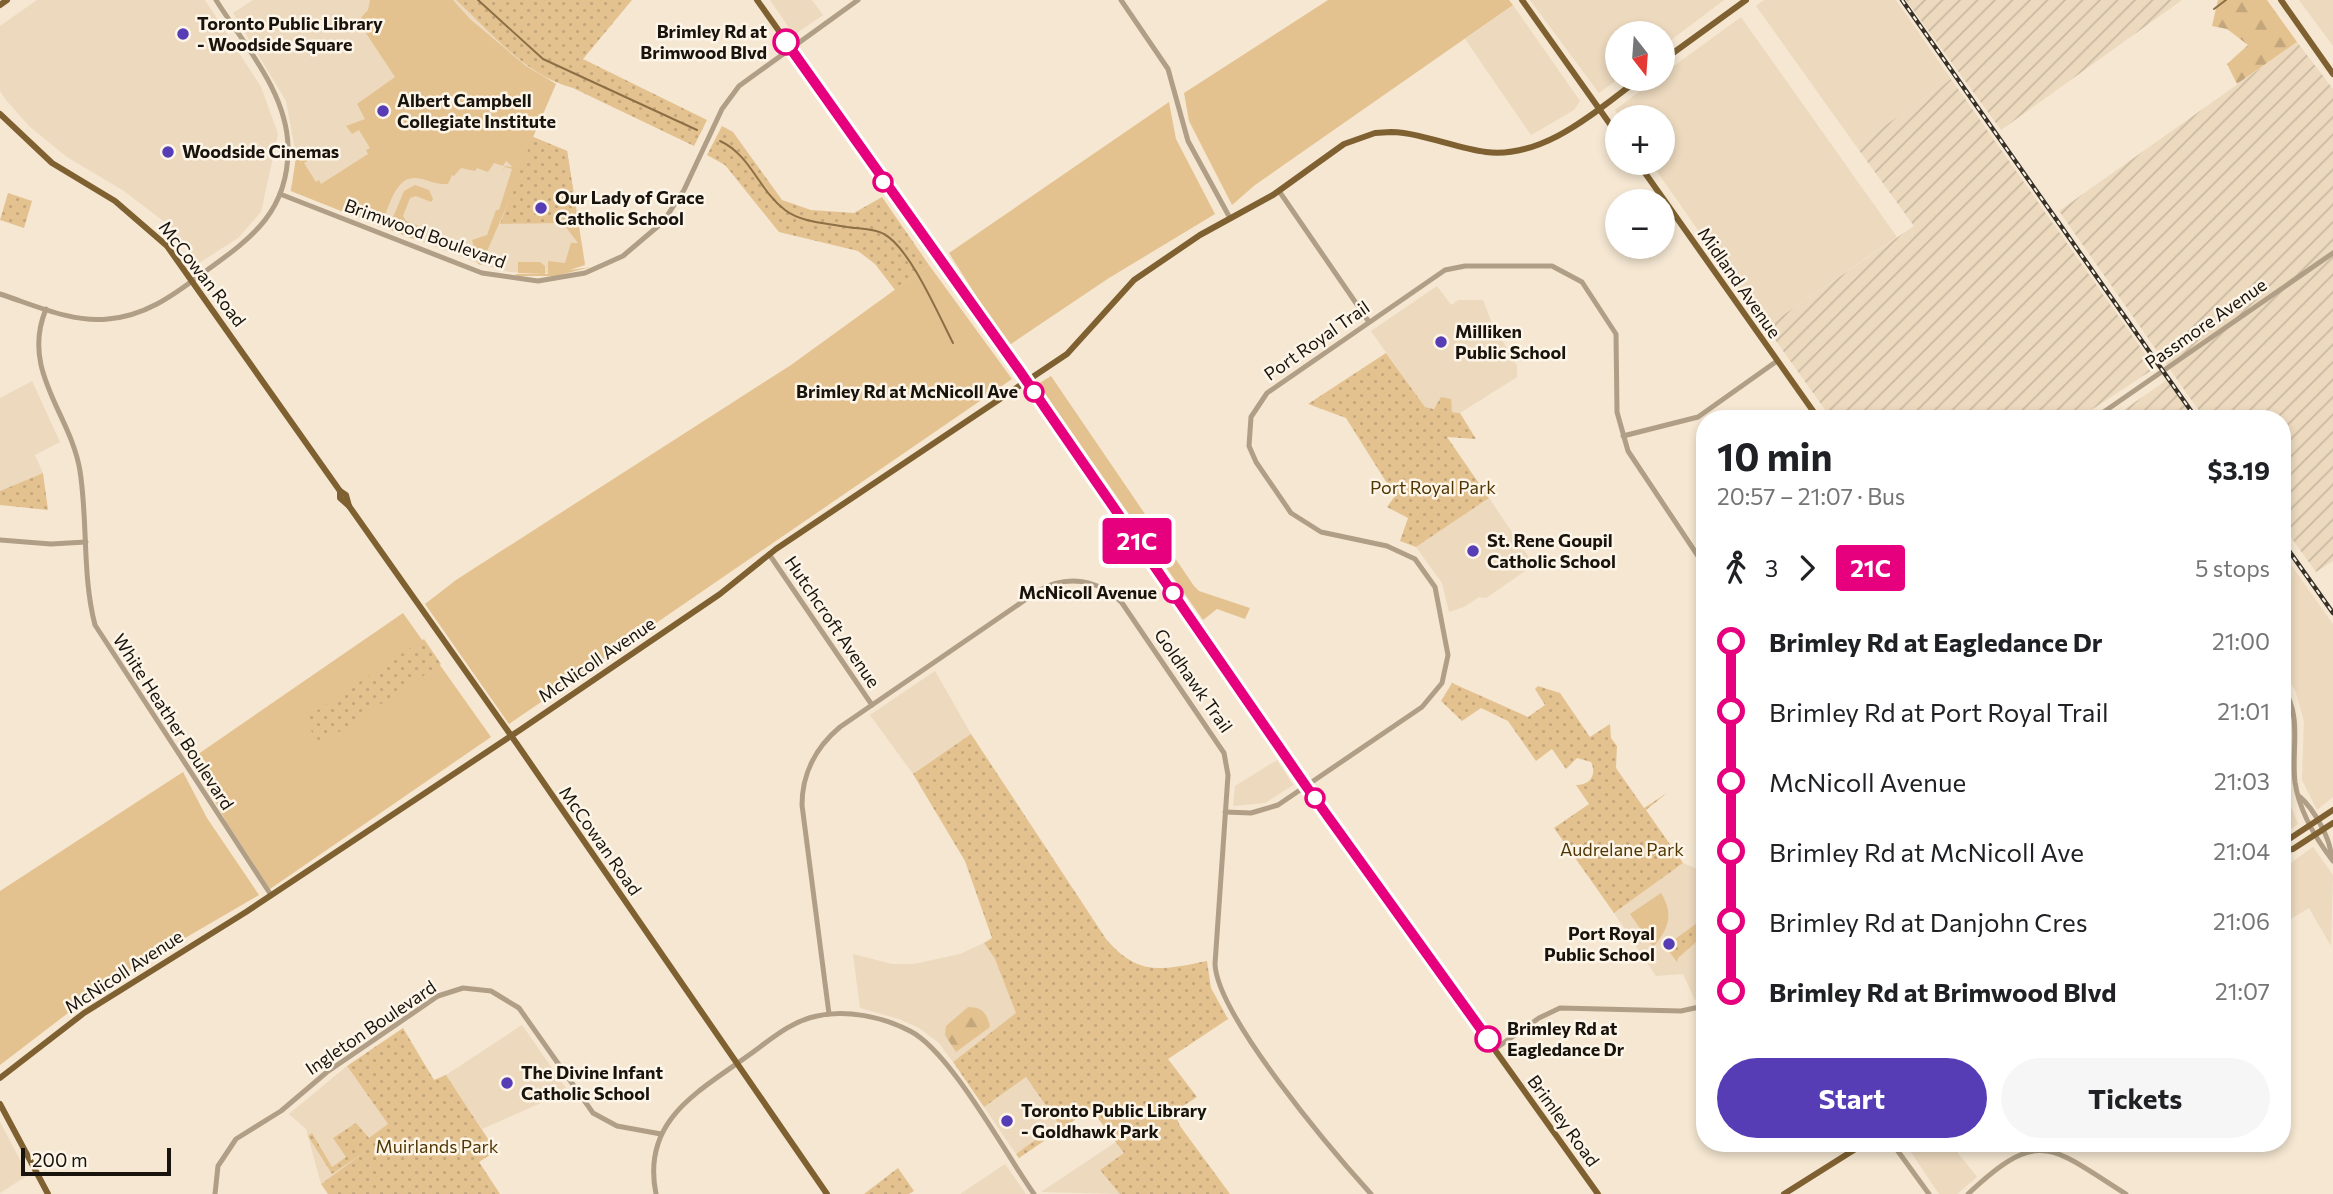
<!DOCTYPE html>
<html lang="en">
<head>
<meta charset="utf-8">
<style>
  :root { --surface:#fff; --page:#f6f6f6; --text:#202124; --muted:#757577; --accent:#563db5 }
  body { margin:0; font-family:Commissioner,sans-serif; background:var(--page); color:var(--text); height:100vh; display:flex; flex-direction:column; font-size:26px; white-space:nowrap }
  * { box-sizing:border-box; margin:0 }
  p { font-size:23px; color:var(--muted) }
  .icon { flex:none; width:38px; height:38px; fill:none; stroke:currentColor; stroke-width:2; stroke-linecap:round; stroke-linejoin:round }
  .map { position:relative; flex:1; overflow:hidden }
  .details { position:absolute; left:1696px; top:410px; width:595px; height:742px; display:flex; flex-direction:column; background:var(--surface); border-radius:28px; box-shadow:0 4px 10px #0003 }
  .details>* { flex:none }
  .badge { padding:0 14px; border-radius:5px; font-size:24px; line-height:46px }
  .needle { width:46px; rotate:163deg }
  .tools { position:absolute; left:1605px; top:21px; display:grid; gap:14px }
  .tools a { display:grid; place-items:center; width:70px; height:70px; border-radius:50%; background:var(--surface); box-shadow:0 4px 10px #0003; font-size:35px }
  .scale { position:absolute; left:21px; bottom:18px; width:150px; box-sizing:border-box; padding-left:7px; border:4px solid #18130c; border-top:0; font-size:19px; line-height:24px; white-space:nowrap; color:#18130c; -webkit-text-stroke:5px #fdf5e8; paint-order:stroke }
  .map>.badge { position:absolute; translate:-50% -50%; box-shadow:0 0 0 4px #fff }
  .legs { display:flex; align-items:center; gap:10px; height:77px; padding:0 21px; font-size:23px }
  .legs p { margin-inline-start:auto }
  .summary { display:flex; align-items:center; justify-content:space-between; height:119px; padding:0 21px }
  h1 { font-size:38px; font-weight:700; line-height:52px }
  .cta { display:flex; gap:14px; margin-top:auto; padding:14px 21px }
  .cta a { flex:1; height:80px; border-radius:42px; background:var(--accent); color:#fff; font-size:28px; font-weight:700; line-height:80px; text-align:center }
  .cta a+a { background:var(--page); color:var(--text) }
  ul { padding:0 21px; list-style:none }
  li { display:flex; align-items:center; gap:24px; height:70px; font-size:26px }
  li i { display:grid; place-items:center; width:10px; height:100%; margin:0 9px; background:currentColor }
  li i::after { content:''; width:18px; height:18px; margin:-9px; border:5px solid; border-radius:50%; background:var(--surface) }
  li p { margin-inline-start:auto }
  li:first-child i { background:linear-gradient(#0000 50%,currentColor 0) }
  li:last-child i { background:linear-gradient(currentColor 50%,#0000 0) }
  .map>svg:first-child { display:block }
  .built { fill:#ecd9be }
  .industrial { fill:url(#industrial-furrows) }
  .green { fill:#e4c290 }
  .forest { fill:url(#forest-firs) }
  .park { fill:url(#park-dots) }
  .lines { fill:none; stroke-linecap:round; stroke-linejoin:round }
  .stream { stroke:#8c6f44; stroke-width:2 }
  .minor { stroke:#b09f86; stroke-width:5 }
  .major { stroke:#7f6131; stroke-width:6 }
  .rail-casing { stroke:#373027; stroke-width:4.5 }
  .rail { stroke:#fdf5e8; stroke-width:2; stroke-dasharray:5; stroke-linecap:butt }
  .line-1-casing { stroke:#fff; stroke-width:16 }
  .line-1 { stroke:#e6007e; stroke-width:10 }
  .poi-dot { fill:#563db5; stroke:#fdf5e8; stroke-width:2.5 }
  .stop-1-dot { fill:#fff; stroke:#e6007e; stroke-width:3.5 }
  .labels { text-anchor:middle; stroke-width:5; stroke-linejoin:round; paint-order:stroke }
  .poi-label { font-size:18px; font-weight:bold; fill:#18130c; stroke:#fdf5e8; text-anchor:start }
  .stop-label { font-size:18px; font-weight:bold; fill:#18130c; stroke:#fdf5e8; text-anchor:end }
  .street-label { font-size:18px; fill:#18130c; stroke:#fdf5e8 }
  .park-label { font-size:18px; fill:#503603; stroke:#fdf5e8 }
</style>
</head>
<body>
<div class="map">
<svg width="2333" height="1194" viewBox="0 0 2333 1194">
  <defs>
    <pattern id="industrial-furrows" width="10" height="10" patternUnits="userSpaceOnUse" patternTransform="scale(1.75)"><rect width="10" height="10" fill="#ecd9be"/><path d="M-1 1l2-2M0 10L10 0M9 11l2-2" fill="none" stroke="#cab9a2"/></pattern>
    <pattern id="forest-firs" width="22" height="20" patternUnits="userSpaceOnUse" patternTransform="scale(1.75)"><rect width="22" height="20" fill="#e4c290"/><path d="M5 1l3.5 6h-7zM16 11l3.5 6h-7z" fill="#c3a67b"/></pattern>
    <pattern id="park-dots" width="8" height="8" patternUnits="userSpaceOnUse" patternTransform="scale(1.75)"><rect width="8" height="8" fill="#e4c290"/><path d="M2 2h.1M6 6h.1" fill="none" stroke="#c3a67b" stroke-width="1.8" stroke-linecap="round"/></pattern>
  </defs>
  <rect width="100%" height="100%" fill="#f5e7d2"/>
  <g class="built">
    <path d="M37,0H205L261,87L278,134L261,212L238,238L199,263L166,223L124,191L67,157L29,126L6,100L0,91V26Z"/>
    <path d="M253,0H456L523,62L556,84L533,137L567,151L585,263L548,273L509,272L483,265L290,191L297,160L286,101L233,13Z"/>
    <path d="M770,0H812L823,15L794,35Z"/>
    <path d="M1530,0H1724L1663,46L1662,33H1617L1618,79L1599,93Z"/>
    <path d="M1764,0H1896L1951,79L1856,146L1756,6Z"/>
    <path d="M2299,0H2333V46Z"/>
    <path d="M1513,5L1580,101L1574,110L1531,135L1465,39Z"/>
    <path d="M1741,17L1897,237L1766,327L1651,163H1662V117H1620L1615,110L1656,79H1662L1663,74Z"/>
    <path d="M1437,286L1451,305L1459,300H1483L1491,321L1517,366V377L1460,413L1425,407L1371,331Z"/>
    <path d="M32,381L60,442L35,455L43,473L0,491V398Z"/>
    <path d="M1489,498L1534,565L1486,598L1479,597L1464,607L1449,612L1442,583L1416,547Z"/>
    <path d="M2287,559L2333,624V797L2317,810L2302,780L2304,721L2295,690L2282,671V562Z"/>
    <path d="M935,671L971,734L913,774L870,715Z"/>
    <path d="M2282,704L2288,718L2285,774L2287,796L2298,824L2282,835Z"/>
    <path d="M1277,760L1293,785L1265,803L1233,806L1235,786Z"/>
    <path d="M2313,847L2333,875L2331,946L2309,908L2282,924V869Z"/>
    <path d="M1683,863L1704,872V996L1695,1000L1683,974L1656,976L1614,913Z"/>
    <path d="M984,943L995,959L1017,1013L953,1062L939,1043L919,1028L899,1019L860,1008L853,954L892,964H914L960,954Z"/>
    <path d="M522,1025L568,1091L482,1129L446,1075Z"/>
    <path d="M347,1066L394,1132L321,1184L306,1129L289,1114Z"/>
    <path d="M1026,1077L1058,1123L1016,1154L984,1107Z"/>
    <path d="M0,1122L28,1175L0,1193Z"/>
    <path d="M1116,1142L1124,1153L1100,1170L1120,1194L1041,1192Z"/>
    <path d="M1905,1143H1957L1958,1153L1977,1177L1957,1194H1939Z"/>
    <path d="M1005,1164L1026,1194H960Z"/>
  </g>
  <g class="industrial">
    <path d="M1906,0H2182L2001,130Z"/>
    <path d="M2297,42L2333,89V561L2316,572L2282,525V418H2204L2059,211Z"/>
    <path d="M1951,79L2155,368L2079,418H1831L1766,327L1914,226L1856,146Z"/>
    <path d="M2167,380L2193,418H2112Z"/>
  </g>
  <g class="green">
    <path d="M370,0H453L470,19L526,66L556,84L533,137L567,151L585,265L570,270L591,267L556,276H517L515,274H543L518,273V262H540L545,266V274H548V261L565,263L571,243H578L565,226L569,222L512,194L481,265L478,264L472,240L487,235L496,210H499L512,169L505,167L502,172L505,166L513,167L506,161L503,166L494,163L488,172L477,168L475,171L461,168L454,176L452,175L448,184C436,185 427,179 415,178C395,176 387,212 381,227L291,191L297,150L310,149L314,157L304,163L316,182L319,180L321,184L368,154L366,150L370,148L359,130L352,134L346,126L365,119L357,104L395,77L358,21L368,10Z"/>
    <path d="M1328,0H1509L1513,5L1255,185L1232,205L1189,121L1184,93Z"/>
    <path d="M1169,102L1176,139L1215,214L1109,278L1008,346L949,253Z"/>
    <path d="M415,185L429,190L433,199L431,202L416,196L410,198L403,216L406,221L421,227L416,240L388,229L404,191Z"/>
    <path d="M929,265L1012,379L509,724L425,604L456,580L791,365Z"/>
    <path d="M1051,376L1194,586L1199,591L1250,608L1245,619L1217,609L1203,620L1038,384Z"/>
    <path d="M403,613L491,737L270,889L227,823L191,759Z"/>
    <path d="M183,772L207,818L259,895L106,984L0,1065V891Z"/>
    <path d="M1661,893C1674,915 1669,928 1653,947L1630,914Z"/>
  </g>
  <g class="forest">
    <path d="M2218,0H2267L2297,42L2237,84L2227,64L2248,45L2227,29L2212,26Z"/>
    <path d="M968,1007C983,1007 987,1014 990,1027L956,1052L945,1035L946,1026Z"/>
  </g>
  <g class="park">
    <path d="M456,0H632L583,59L707,120L694,146L573,88C526,76 491,32 456,0Z"/>
    <path d="M722,126L733,132L782,200L811,210L854,213L882,197L929,265L895,290L875,264L858,251L779,232L725,165L707,155Z"/>
    <path d="M533,137L567,151L578,221L565,226L560,223L500,224Z"/>
    <path d="M8,193L32,201L24,228L0,220Z"/>
    <path d="M1386,353L1425,407L1434,409L1441,397L1451,399L1452,412L1460,413L1476,439L1447,437L1489,498L1416,547L1400,541L1408,518L1387,507L1395,496L1346,418L1308,404Z"/>
    <path d="M43,473L48,510L0,505V491Z"/>
    <path d="M424,639L441,664L321,744L303,720Z"/>
    <path d="M1452,683L1528,717L1545,705L1535,689L1538,686L1560,693L1590,737L1610,724L1611,738L1617,746L1616,768L1644,808L1667,793L1646,810L1683,863L1614,913L1554,828L1589,804L1576,785C1590,785 1597,775 1591,762L1577,758L1566,769L1552,749L1536,761L1508,721L1481,708L1462,721L1441,701Z"/>
    <path d="M971,734L1106,939C1139,977 1161,970 1207,961L1211,988L1228,1019L1168,1059L1197,1097L1174,1112L1180,1126L1230,1194H1120L1100,1170L1124,1153L1091,1109L1019,1158L1016,1154L1058,1123L1026,1077L984,1107L953,1062L1016,1013L995,959L984,943L992,938L965,861L913,774Z"/>
    <path d="M1704,918V935L1678,958L1677,962L1668,950L1671,942Z"/>
    <path d="M403,1028L434,1080L446,1075L496,1151L479,1162L500,1194H328L321,1184L365,1152L332,1174L308,1136L312,1133L332,1167L346,1157L333,1138L356,1123L369,1138L388,1124L347,1066Z"/>
    <path d="M898,1168L914,1191L909,1194H864Z"/>
  </g>
  <g class="lines">
    <g class="stream">
      <path d="M478,0L543,59L697,130"/>
      <path d="M2214,9L2226,0"/>
      <path d="M720,141C751,155 759,191 785,210C802,223 828,223 847,227C859,229 874,228 884,234C910,248 939,316 953,343"/>
    </g>
    <g class="minor">
      <path d="M1121,0L1168,69L1188,141L1230,218"/>
      <path d="M1279,191L1369,322"/>
      <path d="M280,194L482,273L538,281L585,273L623,256L663,222L684,190L722,109L739,86L858,0"/>
      <path d="M0,294C34,305 72,323 108,319C144,316 171,297 199,276C247,241 289,215 288,147C287,92 244,45 216,0"/>
      <path d="M46,309C20,371 71,414 80,471C88,522 82,575 95,625L271,895"/>
      <path d="M2095,418L2333,253"/>
      <path d="M1623,436L1698,417L1777,361"/>
      <path d="M0,540L51,544L86,542"/>
      <path d="M769,554L872,705"/>
      <path d="M2282,686C2303,717 2291,748 2295,782C2299,810 2316,839 2333,861"/>
      <path d="M2300,797C2313,808 2332,840 2331,858"/>
      <path d="M1225,812L1251,813L1278,805L1422,707L1442,683L1448,655L1435,587L1415,559L1387,546L1321,532L1291,513L1256,462L1249,446L1251,417L1267,393L1445,270L1465,266H1552L1582,282L1616,334L1617,412L1628,451L1704,565"/>
      <path d="M829,1014L802,805C802,774 816,747 840,727L1038,591C1067,574 1098,579 1122,603L1224,753L1228,775L1215,964C1217,1016 1333,1152 1371,1194"/>
      <path d="M1495,1049L1539,1018L1560,1008L1681,1011L1704,1006"/>
      <path d="M1892,1143L1929,1194"/>
      <path d="M215,1194L218,1166L236,1139L281,1111L327,1072L438,996L463,988L491,991L519,1008L593,1113L617,1126L661,1134"/>
      <path d="M656,1194C641,1120 698,1092 749,1055C770,1040 791,1021 817,1016C846,1009 883,1017 910,1031C950,1051 1005,1153 1034,1194"/>
      <path d="M1968,1194C2040,1126 2051,1147 2126,1194"/>
    </g>
    <g class="major">
      <path d="M757,0L1019,370L1306,786L1598,1194"/>
      <path d="M1522,0L1617,134"/>
      <path d="M2281,0L2333,74"/>
      <path d="M0,5L7,0"/>
      <path d="M1662,61L1746,0"/>
      <path d="M0,114L52,163L115,201L167,246L340,491L346,495L349,506"/>
      <path d="M1638,163L1818,418"/>
      <path d="M340,491V498L349,506L517,744L827,1194"/>
      <path d="M2282,849L2286,841L2333,810"/>
      <path d="M2282,851L2293,849L2333,823"/>
      <path d="M0,1078L84,1013L246,912L520,730L720,594L776,549L1067,354L1134,280L1200,235L1273,195L1344,144L1375,133L1391,132C1423,133 1454,148 1486,152C1544,159 1596,111 1639,79"/>
      <path d="M0,1104L48,1194"/>
      <path d="M1784,1194L1865,1143"/>
    </g>
    <defs>
      <g id="rail">
        <path d="M1902,0L2196,418"/>
        <path d="M2282,541L2333,613"/>
      </g>
    </defs>
    <use href="#rail" class="rail-casing"/>
    <use href="#rail" class="rail"/>
  </g>
  <g class="lines">
    <defs>
      <path id="line-1" d="M786,42L1019,370L1306,786L1488,1039"/>
    </defs>
    <use href="#line-1" class="line-1-casing"/>
    <use href="#line-1" class="line-1"/>
  </g>
  <g class="poi-dot">
    <circle cx="183" cy="34" r="7"/>
    <circle cx="383" cy="111" r="7"/>
    <circle cx="168" cy="152" r="7"/>
    <circle cx="541" cy="208" r="7"/>
    <circle cx="1441" cy="342" r="7"/>
    <circle cx="1473" cy="551" r="7"/>
    <circle cx="1669" cy="944" r="7"/>
    <circle cx="507" cy="1083" r="7"/>
    <circle cx="1007" cy="1121" r="7"/>
  </g>
  <g class="stop-1-dot">
    <circle cx="786" cy="42" r="12"/>
    <circle cx="883" cy="182" r="9"/>
    <circle cx="1034" cy="392" r="9"/>
    <circle cx="1173" cy="593" r="9"/>
    <circle cx="1315" cy="798" r="9"/>
    <circle cx="1488" cy="1039" r="12"/>
  </g>
  <g class="labels">
    <g class="poi-label">
      <text x="197" y="30">Toronto Public Library<tspan x="197" dy="21">- Woodside Square</tspan></text>
      <text x="397" y="107">Albert Campbell<tspan x="397" dy="21">Collegiate Institute</tspan></text>
      <text x="182" y="158">Woodside Cinemas</text>
      <text x="555" y="204">Our Lady of Grace<tspan x="555" dy="21">Catholic School</tspan></text>
      <text x="1455" y="338">Milliken<tspan x="1455" dy="21">Public School</tspan></text>
      <text x="1487" y="547">St. Rene Goupil<tspan x="1487" dy="21">Catholic School</tspan></text>
      <text x="1655" y="940" text-anchor="end">Port Royal<tspan x="1655" dy="21">Public School</tspan></text>
      <text x="521" y="1079">The Divine Infant<tspan x="521" dy="21">Catholic School</tspan></text>
      <text x="1021" y="1117">Toronto Public Library<tspan x="1021" dy="21">- Goldhawk Park</tspan></text>
    </g>
    <g class="stop-label">
      <text x="767" y="38">Brimley Rd at<tspan x="767" dy="21">Brimwood Blvd</tspan></text>
      <text x="1018" y="398">Brimley Rd at McNicoll Ave</text>
      <text x="1157" y="599">McNicoll Avenue</text>
      <text x="1507" y="1035" text-anchor="start">Brimley Rd at<tspan x="1507" dy="21">Eagledance Dr</tspan></text>
    </g>
    <g class="street-label">
      <text transform="translate(425 234) rotate(20)" y="6">Brimwood Boulevard</text>
      <text transform="translate(202 274) rotate(52)" y="6">McCowan Road</text>
      <text transform="translate(1739 283) rotate(55)" y="6">Midland Avenue</text>
      <text transform="translate(2206 324) rotate(-35)" y="6">Passmore Avenue</text>
      <text transform="translate(1317 341) rotate(-35)" y="6">Port Royal Trail</text>
      <text transform="translate(832 622) rotate(56)" y="6">Hutchcroft Avenue</text>
      <text transform="translate(597 660) rotate(-34)" y="6">McNicoll Avenue</text>
      <text transform="translate(1193 681) rotate(55)" y="6">Goldhawk Trail</text>
      <text transform="translate(173 722) rotate(57)" y="6">White Heather Boulevard</text>
      <text transform="translate(600 841) rotate(55)" y="6">McCowan Road</text>
      <text transform="translate(124 972) rotate(-33)" y="6">McNicoll Avenue</text>
      <text transform="translate(371 1028) rotate(-34)" y="6">Ingleton Boulevard</text>
      <text transform="translate(1563 1121) rotate(54)" y="6">Brimley Road</text>
    </g>
    <g class="park-label">
      <text x="1433" y="494">Port Royal Park</text>
      <text x="1622" y="856">Audrelane Park</text>
      <text x="437" y="1153">Muirlands Park</text>
    </g>
  </g>
</svg>
<div class="tools">
<a><svg class="needle" viewBox="-14 -14 28 28"><path d="M0-13l5 13h-10z" fill="#e53935"/><path d="M0 13l5-13h-10z" fill="#757577"/></svg></a>
<a>+</a>
<a>−</a>
</div>
<div class="scale">200 m</div>
<b class="badge" style="left:1137px;top:541px;background:#e6007e;color:#fff">21C</b>
<section class="details">
<div class="summary"><div><h1>10 min</h1><p>20:57 – 21:07 · Bus</p></div><b>$3.19</b></div>
<div class="legs"><svg class="icon" aria-label="walk" viewBox="0 0 24 24"><circle cx="13" cy="4" r="2"/><path d="M13 8l-2 6 4 7M11 14l-3 7M7 12l3-4h3l4 4"/></svg>3<svg class="icon" aria-label="forward" viewBox="0 0 24 24"><path d="M9 5l7 7-7 7"/></svg><b class="badge" style="background:#e6007e;color:#fff">21C</b><p>5 stops</p></div>
<ul>
<li><i style="color:#e6007e"></i><b>Brimley Rd at Eagledance Dr</b><p>21:00</p></li>
<li><i style="color:#e6007e"></i><span>Brimley Rd at Port Royal Trail</span><p>21:01</p></li>
<li><i style="color:#e6007e"></i><span>McNicoll Avenue</span><p>21:03</p></li>
<li><i style="color:#e6007e"></i><span>Brimley Rd at McNicoll Ave</span><p>21:04</p></li>
<li><i style="color:#e6007e"></i><span>Brimley Rd at Danjohn Cres</span><p>21:06</p></li>
<li><i style="color:#e6007e"></i><b>Brimley Rd at Brimwood Blvd</b><p>21:07</p></li>
</ul>
<div class="cta"><a>Start</a><a>Tickets</a></div>
</section>
</div>
</body>
</html>
